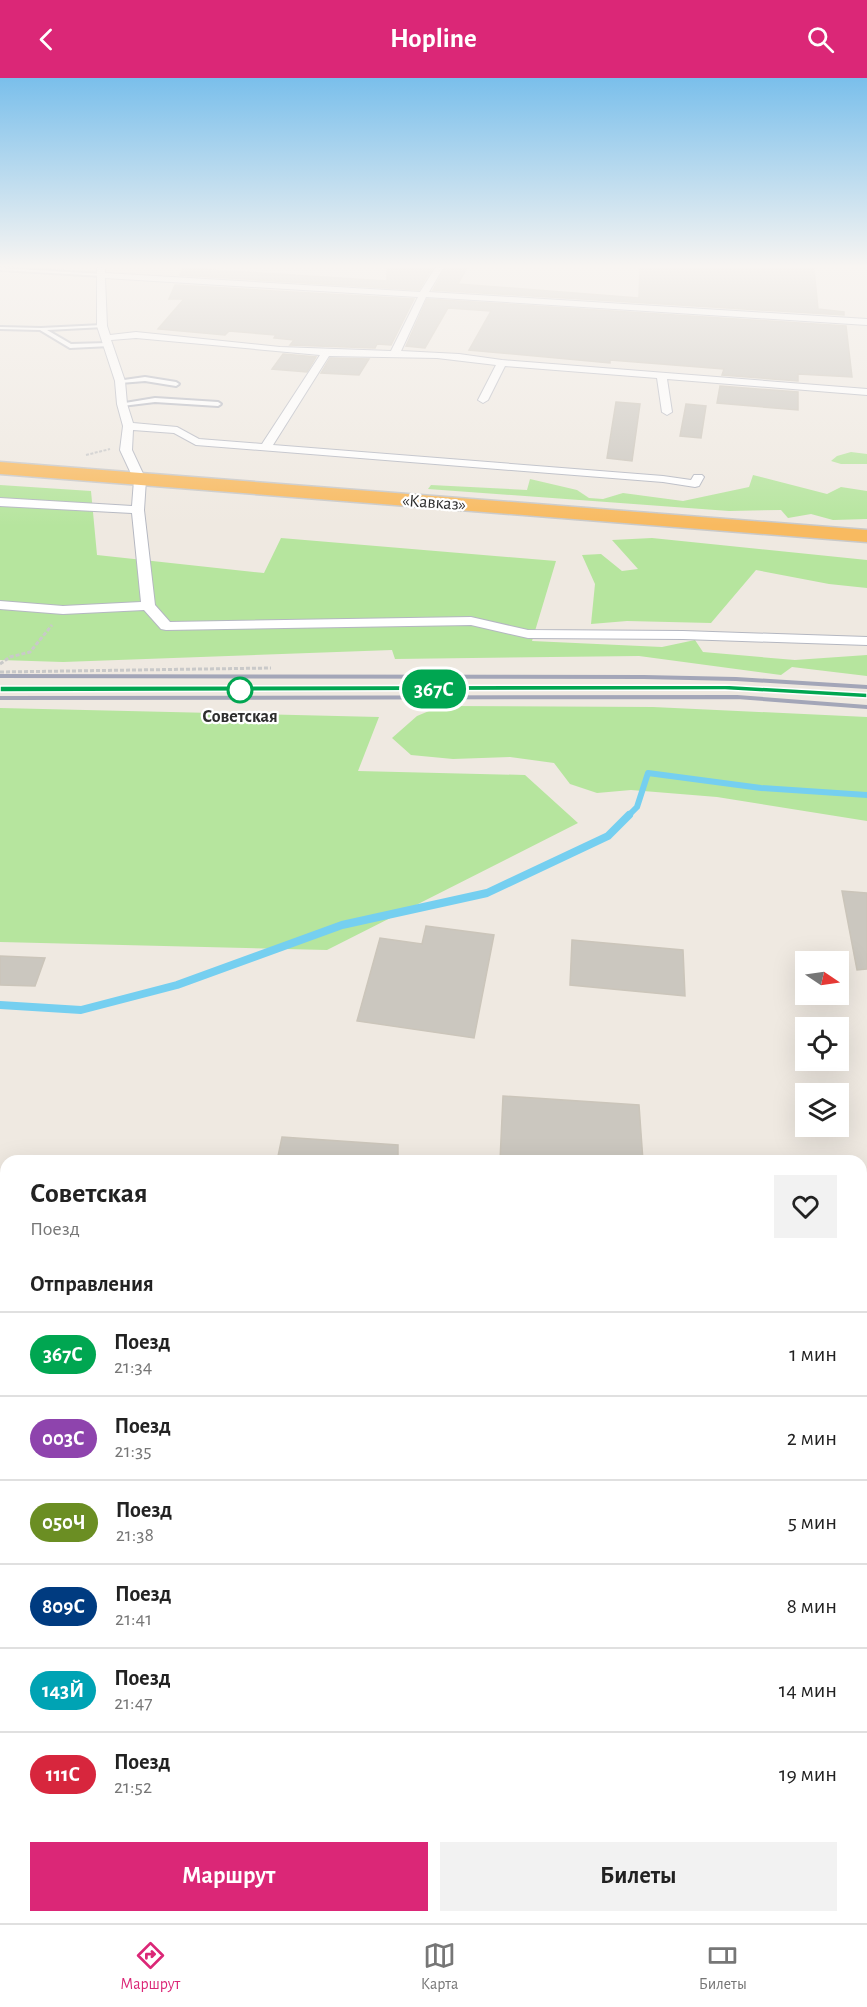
<!DOCTYPE html>
<html lang="ru">
<head>
<meta charset="utf-8">
<style>
  :root { --surface:#fff; --page:#f2f2f2; --text:#222; --muted:#767676; --line:#e0e0e0; --accent:#db2777 }
  body { margin:0; font-family:"Alegreya Sans",sans-serif; background:var(--page); color:var(--text); height:100vh; display:flex; flex-direction:column; font-size:22px; white-space:nowrap }
  * { box-sizing:border-box; margin:0 }
  p { font-size:20px; color:var(--muted) }
  .icon { flex:none; width:33px; height:33px; fill:none; stroke:currentColor; stroke-width:2; stroke-linecap:round; stroke-linejoin:round }
  .map { position:relative; flex:1; overflow:hidden }
  .details { position:absolute; left:0px; top:1077px; width:867px; height:768px; display:flex; flex-direction:column; background:var(--surface); border-radius:18px 18px 0 0; box-shadow:0 6px 24px #0002 }
  .details>* { flex:none }
  .badge { padding:0 12px; border-radius:20px; font-size:21px; line-height:39px }
  .needle { width:39px; rotate:103deg }
  .buttons { position:absolute; left:795px; top:873px; display:grid; gap:12px }
  .buttons a { display:grid; place-items:center; width:54px; height:54px; border-radius:0px; background:var(--surface); box-shadow:0 6px 24px #0002; font-size:30px }
  .map>.badge { position:absolute; translate:-50% -50%; box-shadow:0 0 0 3px #fff }
  h2 { padding:0 30px; font-size:22px; line-height:54px }
  .round { display:grid; place-items:center; flex:none; width:63px; height:63px; border-radius:0px; background:var(--page) }
  .headline { display:flex; align-items:center; justify-content:space-between; height:102px; padding:0 30px }
  h1 { font-size:28px; font-weight:700; line-height:45px }
  .action { display:flex; gap:12px; margin-top:auto; padding:12px 30px }
  .action a { flex:1; height:69px; border-radius:0px; background:var(--accent); color:#fff; font-size:24px; font-weight:700; line-height:69px; text-align:center }
  .action a+a { background:var(--page); color:var(--text) }
  ul { padding:0; list-style:none }
  li { display:flex; align-items:center; gap:18px; height:84px; padding:0 30px; border-top:2px solid var(--line) }
  li div { flex:1 }
  li b { display:block; font-size:22px }
  li em { font-style:normal }
  li .badge { min-width:66px; font-weight:700; text-align:center }
  header { display:flex; justify-content:space-between; align-items:center; height:78px; padding:0 30px; background:var(--accent); color:#fff; font-size:27px; font-weight:700 }
  .tab-bar { display:flex; justify-content:space-around; align-items:center; height:84px; border-top:2px solid var(--line); background:var(--surface); font-size:16px; color:var(--muted) }
  .tab-bar a { display:grid; justify-items:center; gap:3px }
  .tab-bar .current { color:var(--accent) }
  .map>svg:first-child { display:block }
  .green { fill:#b6e59e }
  .lines { fill:none; stroke-linecap:round; stroke-linejoin:round }
  .stream-far1 { stroke:#75cff0; stroke-width:6 }
  .stream { stroke:#75cff0; stroke-width:8 }
  .building { fill:#cbc7bf; stroke:#cbc5ba; stroke-width:1.5 }
  .service-casing { stroke:#b4b7c1; stroke-width:4 }
  .minor-casing { stroke:#b4b7c1; stroke-width:2 }
  .trunk-casing { stroke:#c9c9c9; stroke-width:3 }
  .path-far1 { stroke:#c9c9c9; stroke-width:2; stroke-dasharray:3 1.5; stroke-linecap:butt }
  .path { stroke:#c9c9c9; stroke-width:3; stroke-dasharray:4 2; stroke-linecap:butt }
  .service { fill:#fff; fill-rule:evenodd }
  .minor { fill:#fff; fill-rule:evenodd }
  .trunk { fill:#f8ba60; fill-rule:evenodd }
  .rail-far1 { stroke:#a3a6b8; stroke-width:4 }
  .rail { stroke:#a3a6b8; stroke-width:5 }
  .line { fill:#00a651; stroke:#fff; stroke-width:1.5 }
  .stop-dot { fill:#fff; stroke:#00a651; stroke-width:3 }
  .labels { text-anchor:middle; stroke-width:4.5; stroke-linejoin:round; paint-order:stroke }
  .far-street-label { font-size:18px; fill:#2e2e2e; stroke:#fff }
  .far-stop-label { font-size:18px; font-weight:bold; fill:#2e2e2e; stroke:#fff }
</style>
</head>
<body>
<header><svg class="icon" aria-label="back" viewBox="0 0 24 24"><path d="M15 5l-7 7 7 7"/></svg>Hopline<svg class="icon" aria-label="search" viewBox="0 0 24 24"><circle cx="10" cy="10" r="6"/><path d="M15 15l6 6"/></svg></header>
<div class="map">
<svg width="867" height="1845" viewBox="0 0 867 1845">
  <rect width="100%" height="100%" fill="#efe9e1"/>
  <g class="green">
    <path d="M851,374L867,376V386H841L831,383L837,378Z"/>
    <path d="M753,397L827,416L841,409L867,413V441L833,442L811,436L788,440L781,432L729,433L428,411L431,407L527,412L530,401L577,412L589,420L603,421L623,415L683,423L749,409Z"/>
    <path d="M0,407L91,413L97,477L264,495L281,460L556,483L532,563L662,569L695,562L703,574L795,582L867,577V598L792,589L781,597L639,578L395,581L392,572L63,584L0,582Z"/>
    <path d="M652,460L867,482V510L829,506L756,492L711,545L627,543L591,546L595,506L582,477L601,476L622,493L638,491L612,462Z"/>
    <path d="M441,628L653,629L867,639V743L717,719L631,712L597,715L570,706L554,685L510,679L453,681L411,677L392,660L417,638Z"/>
    <path d="M0,630L379,639L358,693L525,697L578,745L327,872L0,864Z"/>
  </g>
  <g class="lines">
    <path class="stream-far1" d="M627,739L637,729L648,695L761,710L867,717"/>
    <path class="stream" d="M0,927L81,932L177,907L342,847L487,815L608,758L629,737"/>
  </g>
  <g class="building">
    <path d="M183,190L387,203V190H432L419,212L180,197Z"/>
    <path d="M445,190H467L458,206L639,220L640,190L814,191L818,231L844,234V237L433,212Z"/>
    <path d="M175,207L414,221L391,267L377,266L375,270L290,267L294,262L274,260L276,257L229,253L225,257L158,251L184,221H169Z"/>
    <path d="M427,221L846,248L852,299L798,296V303L722,297L724,291L610,282V285L469,272L491,233L448,230L425,270L406,268Z"/>
    <path d="M283,276L316,279L307,294L272,291Z"/>
    <path d="M330,280L369,281L359,297L321,295Z"/>
    <path d="M720,308L798,314V332L717,325Z"/>
    <path d="M616,324L640,326L632,383L607,380Z"/>
    <path d="M686,326L706,328L701,360L680,358Z"/>
    <path d="M842,813L867,815V891L857,892Z"/>
    <path d="M426,848L494,857L474,960L357,943L380,860L422,866Z"/>
    <path d="M572,862L683,872L685,918L570,907Z"/>
    <path d="M0,878L45,880L35,908L0,907Z"/>
    <path d="M503,1018L639,1027L643,1083H500Z"/>
    <path d="M282,1059L398,1067V1083H277Z"/>
  </g>
  <g class="lines">
    <defs>
      <g id="service">
        <path d="M0,190L103,196L105,197L103,198L0,192Z"/>
        <path d="M102,247L104,249L47,252L71,266L108,265L110,268L70,270L40,252L0,251V249L41,250Z"/>
        <path d="M145,299L176,304L179,306L176,308L145,303L120,305L117,303Z"/>
        <path d="M155,320L218,324L221,326L218,328L155,324L122,328L119,326Z"/>
      </g>
      <path id="minor" d="M97,190H105V195L420,214L435,190H443L429,214L867,241V247L426,219L401,273L459,276L502,282L867,311V317L667,301L672,334L667,337L662,334L657,300L505,288L488,322L483,325L478,322L496,287L437,280L329,278L273,367L663,398L691,402L694,397H702L704,399L699,408L695,409L663,404L196,367L174,355L133,352L132,372L146,402L144,432L155,527L170,544L471,539L528,552L683,553L867,559V567L683,561L528,560L471,547L166,552L161,551L144,532L63,536L0,531V523L63,528L141,524L132,435L0,428V420L132,428L134,402L120,372L123,348L117,326L115,303L97,248ZM105,200L418,219L391,273L280,269L136,254L110,257L107,248ZM136,260L320,277L262,366L199,361L177,349L133,345L127,326L125,303L111,262Z"/>
      <path id="trunk" d="M0,384L867,452V464L0,396Z"/>
    </defs>
    <use href="#service" class="service-casing"/>
    <use href="#minor" class="minor-casing"/>
    <use href="#trunk" class="trunk-casing"/>
    <path class="path-far1" d="M86,377L110,371"/>
    <g class="path">
      <path d="M0,586L10,579L30,574L52,547"/>
      <path d="M0,594L271,590"/>
    </g>
    <use href="#service" class="service"/>
    <use href="#minor" class="minor"/>
    <use href="#trunk" class="trunk"/>
    <g class="rail-far1">
      <path d="M0,598L644,599L736,601L867,609"/>
      <path d="M657,610H717"/>
      <path d="M0,620L737,619L867,629"/>
    </g>
    <g class="rail">
      <path d="M0,1145L6,1146"/>
      <path d="M861,1244L867,1245"/>
    </g>
  </g>
  <linearGradient id="sky" x2="0" y2="1"><stop stop-color="#7abfeb"/><stop offset="0.42" stop-color="#f8f5f2"/><stop offset="1" stop-color="#f8f5f2" stop-opacity="0"/></linearGradient>
  <rect width="867" height="448" fill="url(#sky)"/>
  <path class="line" d="M725,607L867,615V620L725,612L0,614V608Z"/>
  <circle class="stop-dot" cx="240" cy="612" r="12"/>
  <g class="labels">
    <g class="far-street-label">
      <text transform="translate(434 424) rotate(4)" y="6">«Кавказ»</text>
    </g>
    <g class="far-stop-label">
      <text x="240" y="644">Советская</text>
    </g>
  </g>
</svg>
<div class="buttons">
<a><svg class="needle" viewBox="-14 -14 28 28"><path d="M0-13l5 13h-10z" fill="#e53935"/><path d="M0 13l5-13h-10z" fill="#767676"/></svg></a>
<a><svg class="icon" aria-label="locate" viewBox="0 0 24 24"><circle cx="12" cy="12" r="6"/><path d="M12 2v4M12 18v4M2 12h4M18 12h4"/></svg></a>
<a><svg class="icon" aria-label="layers" viewBox="0 0 24 24"><path d="M12 4l9 5-9 5-9-5zM3 14l9 5 9-5"/></svg></a>
</div>
<b class="badge" style="left:434px;top:611px;background:#00a651;color:#fff">367С</b>
<section class="details">
<div class="headline"><div><h1>Советская</h1><p>Поезд</p></div><a class="round"><svg class="icon" aria-label="heart" viewBox="0 0 24 24"><path d="M12 20l-8-8c-3-5 5-10 8-4 3-6 11-1 8 4z"/></svg></a></div>
<h2>Отправления</h2>
<ul>
<li><span class="badge" style="background:#00a651;color:#fff">367С</span><div><b>Поезд</b><p>21:34</p></div><em>1 мин</em></li>
<li><span class="badge" style="background:#8e44ad;color:#fff">003С</span><div><b>Поезд</b><p>21:35</p></div><em>2 мин</em></li>
<li><span class="badge" style="background:#6b8e23;color:#fff">050Ч</span><div><b>Поезд</b><p>21:38</p></div><em>5 мин</em></li>
<li><span class="badge" style="background:#003b80;color:#fff">809С</span><div><b>Поезд</b><p>21:41</p></div><em>8 мин</em></li>
<li><span class="badge" style="background:#00a3b4;color:#fff">143Й</span><div><b>Поезд</b><p>21:47</p></div><em>14 мин</em></li>
<li><span class="badge" style="background:#d7263d;color:#fff">111С</span><div><b>Поезд</b><p>21:52</p></div><em>19 мин</em></li>
</ul>
<div class="action"><a>Маршрут</a><a>Билеты</a></div>
</section>
</div>
<nav class="tab-bar">
<a class="current"><svg class="icon" aria-label="directions" viewBox="0 0 24 24"><path d="M12 3l9 9-9 9-9-9zM9 14v-3h6M13 9l2 2-2 2"/></svg>Маршрут</a>
<a><svg class="icon" aria-label="map" viewBox="0 0 24 24"><path d="M3 6l6-2 6 2 6-2v14l-6 2-6-2-6 2zM9 4v14M15 6v14"/></svg>Карта</a>
<a><svg class="icon" aria-label="tickets" viewBox="0 0 24 24"><path d="M3 7h18v10H3zM15 7v10"/></svg>Билеты</a>
</nav>
</body>
</html>
